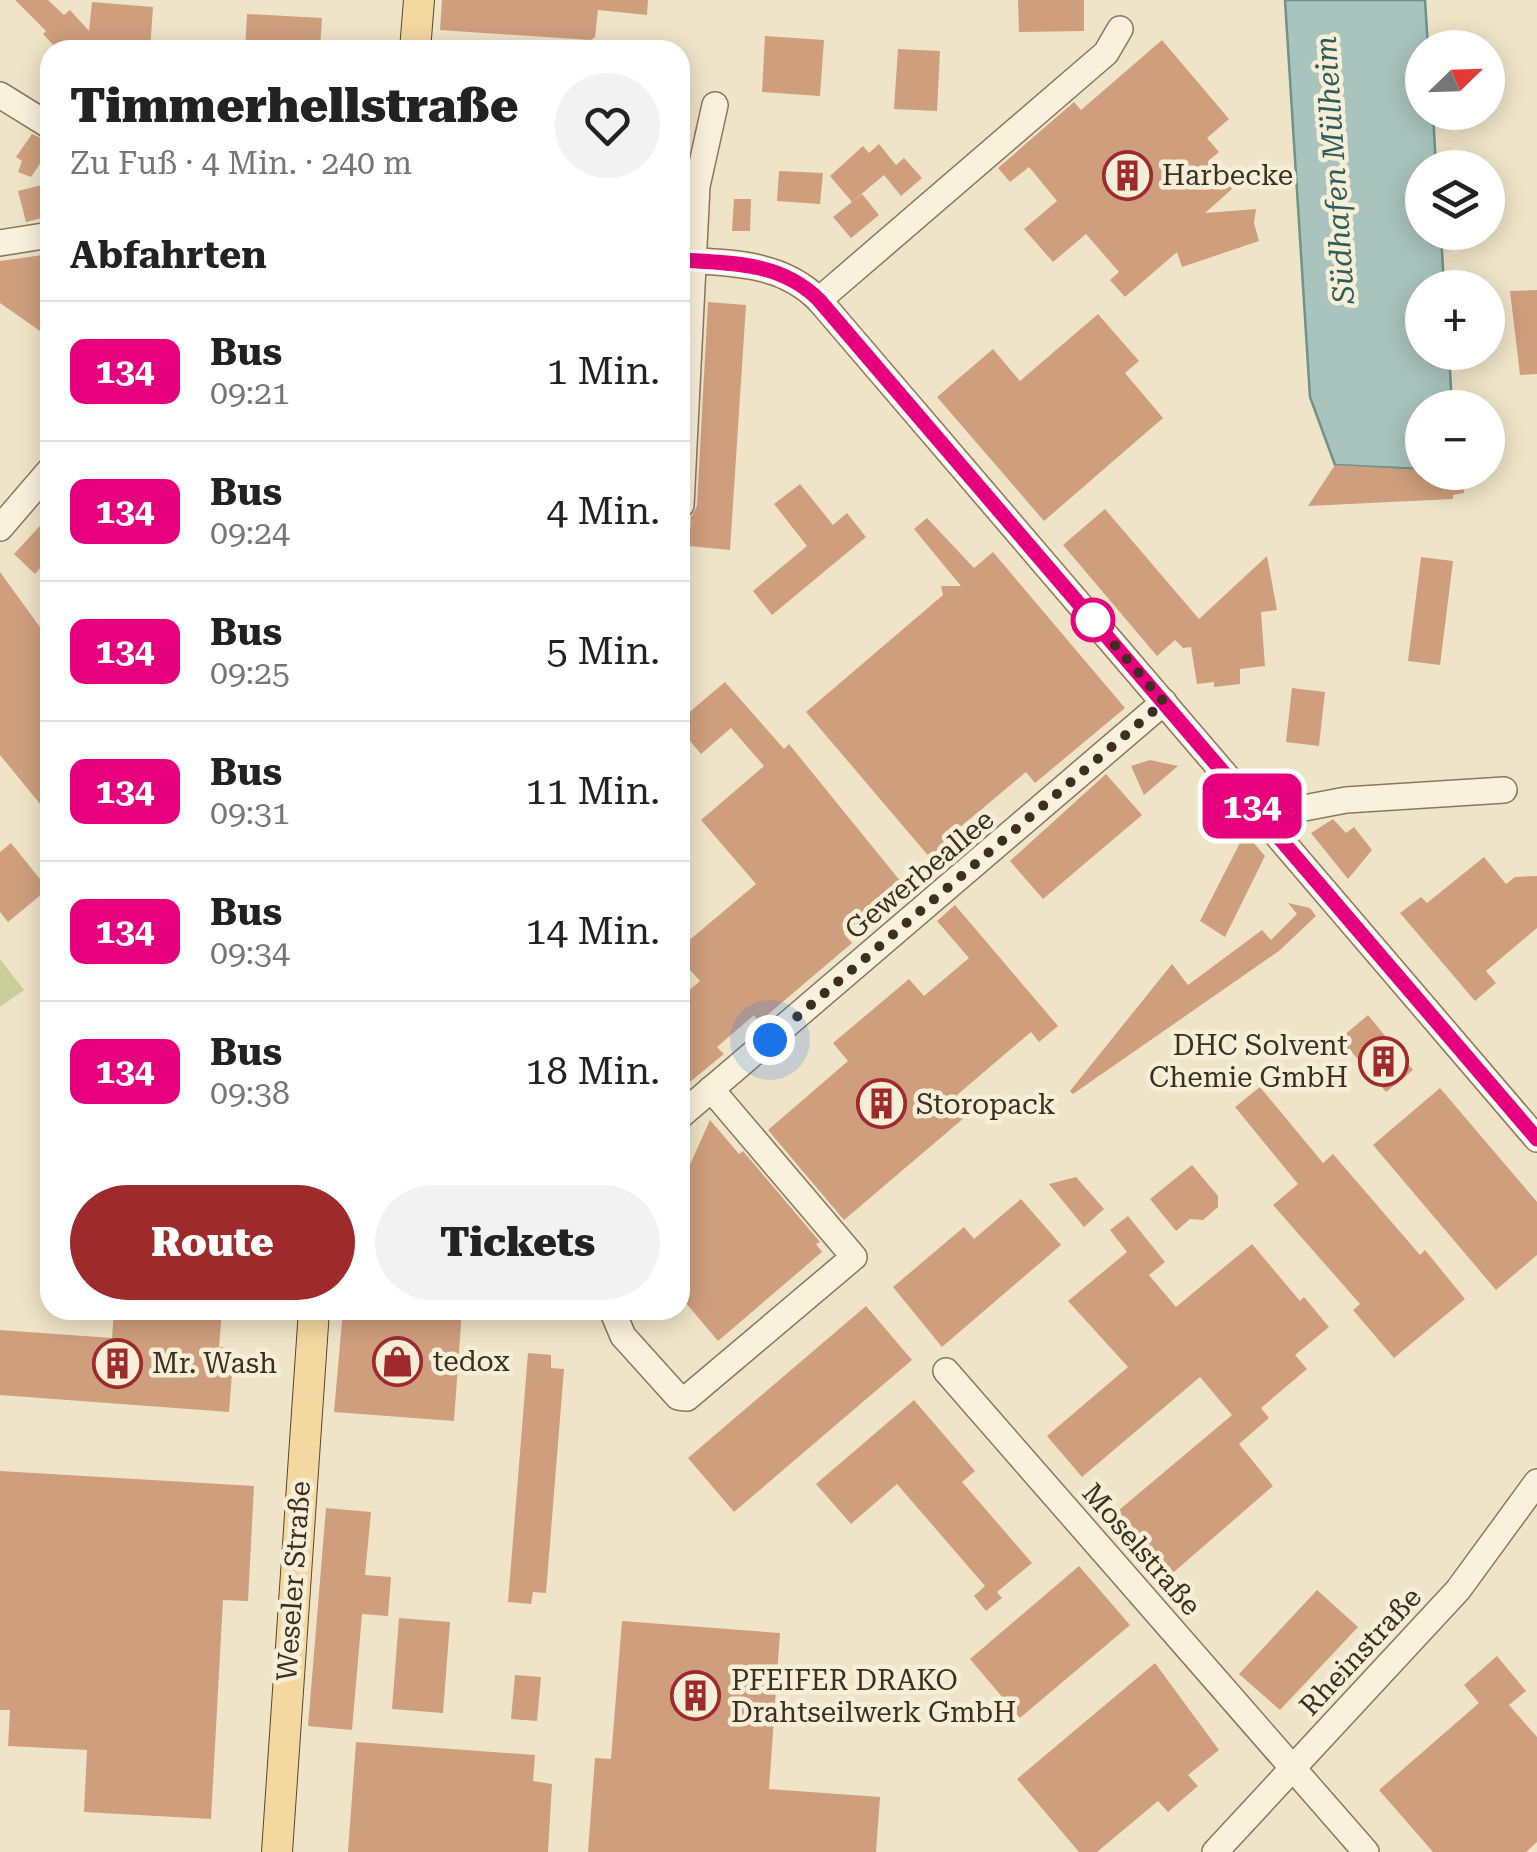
<!DOCTYPE html>
<html lang="de">
<head>
<meta charset="utf-8">
<style>
  :root { --surface:#fff; --page:#f2f2f2; --text:#222; --muted:#767676; --line:#e0e0e0; --accent:#9e2a2b }
  body { margin:0; font-family:"Roboto Serif",serif; background:var(--page); color:var(--text); height:100vh; display:flex; flex-direction:column; font-size:38px; white-space:nowrap }
  * { box-sizing:border-box; margin:0 }
  p { font-size:32px; color:var(--muted) }
  .icon { flex:none; width:55px; height:55px; fill:none; stroke:currentColor; stroke-width:2; stroke-linecap:round; stroke-linejoin:round }
  .map { position:relative; flex:1; overflow:hidden }
  .sheet { position:absolute; left:40px; top:40px; width:650px; height:1280px; display:flex; flex-direction:column; background:var(--surface); border-radius:30px; box-shadow:0 5px 25px #0003 }
  .sheet>* { flex:none }
  .badge { padding:0 20px; border-radius:15px; font-size:35px; line-height:65px }
  .needle { width:65px; rotate:67deg }
  .buttons { position:absolute; left:1405px; top:30px; display:grid; gap:20px }
  .buttons a { display:grid; place-items:center; width:100px; height:100px; border-radius:50%; background:var(--surface); box-shadow:0 5px 25px #0003; font-size:50px }
  .you { position:absolute; width:50px; height:50px; margin:-25px; border:8px solid #fff; border-radius:50%; background:#1a73e8; box-shadow:0 0 0 15px #1a73e833 }
  .map>.badge { position:absolute; translate:-50% -50%; box-shadow:0 0 0 5px #fff }
  h2 { padding:0 30px; font-size:38px; line-height:90px }
  .round { display:grid; place-items:center; flex:none; width:105px; height:105px; border-radius:52px; background:var(--page) }
  .headline { display:flex; align-items:center; justify-content:space-between; height:170px; padding:0 30px }
  h1 { font-size:48px; font-weight:800; line-height:75px }
  .action { display:flex; gap:20px; margin-top:auto; padding:20px 30px }
  .action a { flex:1; height:115px; border-radius:60px; background:var(--accent); color:#fff; font-size:40px; font-weight:800; line-height:115px; text-align:center }
  .action a+a { background:var(--page); color:var(--text) }
  ul { padding:0; list-style:none }
  li { display:flex; align-items:center; gap:30px; height:140px; padding:0 30px; border-top:2px solid var(--line) }
  li div { flex:1 }
  li b { display:block; font-size:38px }
  li em { font-style:normal }
  li .badge { min-width:110px; font-weight:700; text-align:center }
  .map>svg:first-child { display:block }
  .green { fill:#c9cf9b }
  .water { fill:#a9c4bc; stroke:#6f938a; stroke-width:2.5 }
  .building { fill:#cf9f7d }
  .lines { fill:none; stroke-linecap:round; stroke-linejoin:round }
  .minor-casing { stroke:#8d765c; stroke-width:28 }
  .major-casing { stroke:#5b4430; stroke-width:32 }
  .minor { stroke:#faf1dc; stroke-width:25 }
  .major { stroke:#f3d9a0; stroke-width:30 }
  .line-casing { stroke:#fff; stroke-width:22 }
  .line { stroke:#e6007e; stroke-width:15 }
  .walk { stroke:#3d2e20; stroke-width:10; stroke-dasharray:0 18 }
  .stop-dot { fill:#fff; stroke:#e6007e; stroke-width:5 }
  .labels { text-anchor:middle; stroke-width:9; stroke-linejoin:round; paint-order:stroke }
  .poi-label { font-size:28px; fill:#3d2e20; stroke:#f7eed8; text-anchor:start }
  .street-label { font-size:28px; fill:#3d2e20; stroke:#f7eed8 }
  .water-label { font-size:30px; font-style:italic; fill:#2f5d5a; stroke:#f7eed8 }
</style>
</head>
<body>
<div class="map">
<svg width="1537" height="1852" viewBox="0 0 1537 1852">
  <rect width="100%" height="100%" fill="#f0e4c8"/>
  <path class="green" d="M0,959L24,990L0,1007Z"/>
  <path class="water" d="M1285,0H1425L1428,47L1422,48V112L1433,113L1436,167L1422,168V232L1441,233L1444,287L1422,288V352L1449,353L1452,407L1422,408V469L1335,465L1310,397Z"/>
  <g class="building">
    <path d="M15,0H48L64,15L70,10L89,31L92,2L153,7L150,50H58L43,34L46,31Z"/>
    <path d="M442,0H648L647,15L598,10L595,37L591,40L440,30Z"/>
    <path d="M1018,0H1084V31L1019,32Z"/>
    <path d="M247,14L322,18L320,50H245Z"/>
    <path d="M765,36L824,40L820,96L762,92Z"/>
    <path d="M1162,40L1229,119L1207,138L1219,152L1208,161L1232,189L1205,213L1256,209L1254,223L1259,241L1182,267L1177,252L1125,297L1110,280L1119,272L1086,234L1053,262L1024,229L1057,201L1029,167L1010,182L998,168L1074,102L1081,110Z"/>
    <path d="M898,49L940,51L937,111L894,109Z"/>
    <path d="M32,134L50,142V149L31,177L18,172L22,161L16,157Z"/>
    <path d="M879,144L896,165L904,158L922,178L901,196L884,175L852,202L830,176L863,146L869,153Z"/>
    <path d="M779,171L823,173L820,204L777,201Z"/>
    <path d="M50,183V216L26,222L18,191Z"/>
    <path d="M862,194L879,215L851,238L833,217Z"/>
    <path d="M734,199H751L750,231H732Z"/>
    <path d="M50,254V338L0,303V261Z"/>
    <path d="M1537,290V374L1520,375L1510,291Z"/>
    <path d="M708,302L746,305L730,550L689,546L691,517L697,506Z"/>
    <path d="M1098,314L1139,361L1125,373L1163,418L1044,521L937,397L993,349L1020,381Z"/>
    <path d="M1335,465L1456,472L1463,475L1464,493L1453,495V499L1308,506Z"/>
    <path d="M800,484L833,525L847,513L866,537L772,615L753,591L807,546L774,504Z"/>
    <path d="M1105,509L1199,619L1267,556L1277,610L1261,612L1265,666L1240,669V684L1214,687V682L1197,684L1191,647L1183,648L1175,640L1157,656L1063,545Z"/>
    <path d="M50,515V557L35,574L14,554Z"/>
    <path d="M927,518L974,568L993,552L1125,708L1035,783L1026,772L959,828L968,839L937,866L806,712L943,595L941,586H961L914,529Z"/>
    <path d="M1421,557L1453,561L1440,665L1408,661Z"/>
    <path d="M0,572L50,641V816L0,755Z"/>
    <path d="M725,682L784,749L789,744L910,893L880,920L872,910L844,934L852,943L759,1022L754,1015L717,1047L724,1054L680,1090V998L700,981L680,959V948L756,884L701,820L764,766L731,728L701,754L680,729V720Z"/>
    <path d="M1292,688L1325,692L1319,746L1286,742Z"/>
    <path d="M1150,760L1178,766L1144,795L1131,766Z"/>
    <path d="M1106,774L1142,815L1043,899L1010,861Z"/>
    <path d="M1333,819L1346,833L1354,827L1372,850L1348,879L1311,833Z"/>
    <path d="M1245,833L1265,856L1225,937L1200,921Z"/>
    <path d="M11,843L48,889L8,922L0,912V852Z"/>
    <path d="M1484,857L1506,884L1515,877L1537,876V928L1486,971L1496,983L1475,1001L1400,913L1421,897L1427,903Z"/>
    <path d="M1288,903L1310,908L1316,916L1279,951L1073,1094L1070,1091L1172,964L1188,985L1262,930L1271,940L1297,914Z"/>
    <path d="M955,905L1058,1026L1039,1042L1031,1032L957,1095L971,1112L844,1220L768,1130L848,1061L833,1043L909,979L924,996L969,958L937,921Z"/>
    <path d="M1368,1015L1413,1070L1386,1092L1350,1050L1346,1053L1336,1042Z"/>
    <path d="M1260,1087L1323,1163L1333,1154L1420,1255L1425,1250L1465,1299L1394,1358L1353,1310L1360,1304L1273,1205L1298,1184L1235,1107Z"/>
    <path d="M1440,1088L1537,1202V1255L1496,1290L1373,1145Z"/>
    <path d="M710,1120L739,1154L743,1151L820,1242L816,1244L822,1252L718,1341L680,1296V1175L688,1169Z"/>
    <path d="M1192,1165L1218,1196V1207L1203,1220L1190,1219L1176,1231L1150,1199Z"/>
    <path d="M1076,1177L1104,1209L1084,1227L1049,1184Z"/>
    <path d="M1021,1199L1061,1245L942,1347L893,1287L964,1227L974,1239Z"/>
    <path d="M1128,1216L1165,1262L1149,1275L1176,1307L1252,1244L1300,1301L1304,1297L1329,1327L1295,1355L1307,1369L1261,1408L1269,1418L1239,1444L1273,1486L1167,1578L1112,1516L1232,1415L1200,1377L1082,1477L1047,1436L1128,1367L1068,1301L1127,1252L1110,1230Z"/>
    <path d="M866,1306L912,1360L734,1512L688,1458Z"/>
    <path d="M114,1310H222L219,1347L234,1348L229,1412L0,1395V1330L112,1338Z"/>
    <path d="M343,1310H462L454,1421L334,1412Z"/>
    <path d="M528,1353L551,1355V1368L564,1369L546,1593L533,1592L531,1604L508,1602Z"/>
    <path d="M914,1400L975,1471L962,1482L1032,1563L997,1592L1002,1598L986,1611L974,1596L985,1586L897,1484L851,1524L816,1484Z"/>
    <path d="M0,1471L254,1486L248,1601L223,1600L211,1819L84,1812L87,1750L8,1746L10,1710H0Z"/>
    <path d="M326,1508L371,1512L365,1575L391,1577L388,1616L362,1614L352,1730L308,1726Z"/>
    <path d="M1079,1566L1130,1625L1020,1718L970,1659Z"/>
    <path d="M1317,1590L1358,1627L1280,1710L1239,1674Z"/>
    <path d="M399,1618L450,1622L443,1713L392,1709Z"/>
    <path d="M622,1621L780,1633L769,1789L880,1797L876,1852H588L595,1758L611,1759Z"/>
    <path d="M1497,1656L1526,1691L1509,1705L1537,1737V1842L1526,1852H1433L1379,1790L1479,1703L1464,1685Z"/>
    <path d="M1155,1663L1219,1750L1188,1775L1198,1786L1168,1812L1158,1801L1097,1852H1079L1017,1779Z"/>
    <path d="M515,1675L541,1677L537,1721L511,1719Z"/>
    <path d="M356,1742L535,1755L533,1781L552,1784L548,1852H348Z"/>
  </g>
  <g class="lines">
    <defs>
      <g id="minor">
        <path d="M0,95L50,126"/>
        <path d="M0,243L50,235"/>
        <path d="M680,260C731,263 781,262 819,300L1537,1139"/>
        <path d="M819,300L1106,53L1120,29"/>
        <path d="M681,505L697,186L715,105"/>
        <path d="M0,528L50,470"/>
        <path d="M1262,816L1346,800L1504,790"/>
        <path d="M680,1116L1164,702"/>
        <path d="M612,1310L623,1336L678,1397L687,1398L854,1257L711,1089"/>
        <path d="M946,1371L1366,1852"/>
        <path d="M1215,1852L1458,1590L1537,1482"/>
      </g>
      <g id="major">
        <path d="M415,50L419,0"/>
        <path d="M277,1852L314,1310"/>
      </g>
    </defs>
    <use href="#minor" class="minor-casing"/>
    <use href="#major" class="major-casing"/>
    <use href="#minor" class="minor"/>
    <use href="#major" class="major"/>
  </g>
  <g class="lines">
    <defs>
      <path id="line" d="M680,260C731,263 781,262 819,300L1537,1139"/>
    </defs>
    <use href="#line" class="line-casing"/>
    <use href="#line" class="line"/>
    <path class="walk" d="M770,1040L1164,702L1093,620"/>
  </g>
  <defs>
    <symbol id="building-ring" viewBox="-11 -11 22 22"><circle r="9.5" fill="#f7eed8" stroke="#9e2a2b" stroke-width="1.5"/><path d="M-4-6H4V6H1V3H-1V6H-4ZM-2.5-4.3h1.7v1.8h-1.7ZM.8-4.3h1.7v1.8H.8ZM-2.5-1h1.7V.8h-1.7ZM.8-1h1.7V.8H.8Z" fill="#9e2a2b"/></symbol>
    <symbol id="shop-ring" viewBox="-11 -11 22 22"><circle r="9.5" fill="#f7eed8" stroke="#9e2a2b" stroke-width="1.5"/><path d="M-5-2.5h2.3a2.7 3.5 0 0 1 5.4 0H5L5.5 6h-11ZM-1.5-2.5h3a1.5 2.3 0 0 0-3 0Z" fill="#9e2a2b"/></symbol>
  </defs>
  <g fill-rule="evenodd">
    <use href="#building-ring" x="1100" y="148" width="55" height="55"/>
    <use href="#building-ring" x="1356" y="1034" width="55" height="55"/>
    <use href="#building-ring" x="854" y="1076" width="55" height="55"/>
    <use href="#shop-ring" x="370" y="1334" width="55" height="55"/>
    <use href="#building-ring" x="90" y="1336" width="55" height="55"/>
    <use href="#building-ring" x="668" y="1668" width="55" height="55"/>
  </g>
  <circle class="stop-dot" cx="1093" cy="620" r="20"/>
  <g class="labels">
    <g class="poi-label">
      <text x="1162" y="185">Harbecke</text>
      <text x="1348" y="1055" text-anchor="end">DHC Solvent<tspan x="1348" dy="32">Chemie GmbH</tspan></text>
      <text x="916" y="1114">Storopack</text>
      <text x="433" y="1371">tedox</text>
      <text x="152" y="1373">Mr. Wash</text>
      <text x="731" y="1690">PFEIFER DRAKO<tspan x="731" dy="32">Drahtseilwerk GmbH</tspan></text>
    </g>
    <g class="street-label">
      <text transform="translate(919 874) rotate(-40)" y="10">Gewerbeallee</text>
      <text transform="translate(1142 1549) rotate(49)" y="10">Moselstraße</text>
      <text transform="translate(293 1581) rotate(-86)" y="10">Weseler Straße</text>
      <text transform="translate(1360 1651) rotate(-47)" y="10">Rheinstraße</text>
    </g>
    <g class="water-label">
      <text transform="translate(1335 170) rotate(-94)" y="10">Südhafen Mülheim</text>
    </g>
  </g>
</svg>
<div class="buttons">
<a><svg class="needle" viewBox="-14 -14 28 28"><path d="M0-13l5 13h-10z" fill="#e53935"/><path d="M0 13l5-13h-10z" fill="#767676"/></svg></a>
<a><svg class="icon" aria-label="layers" viewBox="0 0 24 24"><path d="M12 4l9 5-9 5-9-5zM3 14l9 5 9-5"/></svg></a>
<a>+</a>
<a>−</a>
</div>
<div class="you" style="left:770px;top:1040px"></div>
<b class="badge" style="left:1252px;top:806px;background:#e6007e;color:#fff">134</b>
<section class="sheet">
<div class="headline"><div><h1>Timmerhellstraße</h1><p>Zu Fuß · 4 Min. · 240 m</p></div><a class="round"><svg class="icon" aria-label="heart" viewBox="0 0 24 24"><path d="M12 20l-8-8c-3-5 5-10 8-4 3-6 11-1 8 4z"/></svg></a></div>
<h2>Abfahrten</h2>
<ul>
<li><span class="badge" style="background:#e6007e;color:#fff">134</span><div><b>Bus</b><p>09:21</p></div><em>1 Min.</em></li>
<li><span class="badge" style="background:#e6007e;color:#fff">134</span><div><b>Bus</b><p>09:24</p></div><em>4 Min.</em></li>
<li><span class="badge" style="background:#e6007e;color:#fff">134</span><div><b>Bus</b><p>09:25</p></div><em>5 Min.</em></li>
<li><span class="badge" style="background:#e6007e;color:#fff">134</span><div><b>Bus</b><p>09:31</p></div><em>11 Min.</em></li>
<li><span class="badge" style="background:#e6007e;color:#fff">134</span><div><b>Bus</b><p>09:34</p></div><em>14 Min.</em></li>
<li><span class="badge" style="background:#e6007e;color:#fff">134</span><div><b>Bus</b><p>09:38</p></div><em>18 Min.</em></li>
</ul>
<div class="action"><a>Route</a><a>Tickets</a></div>
</section>
</div>
</body>
</html>
